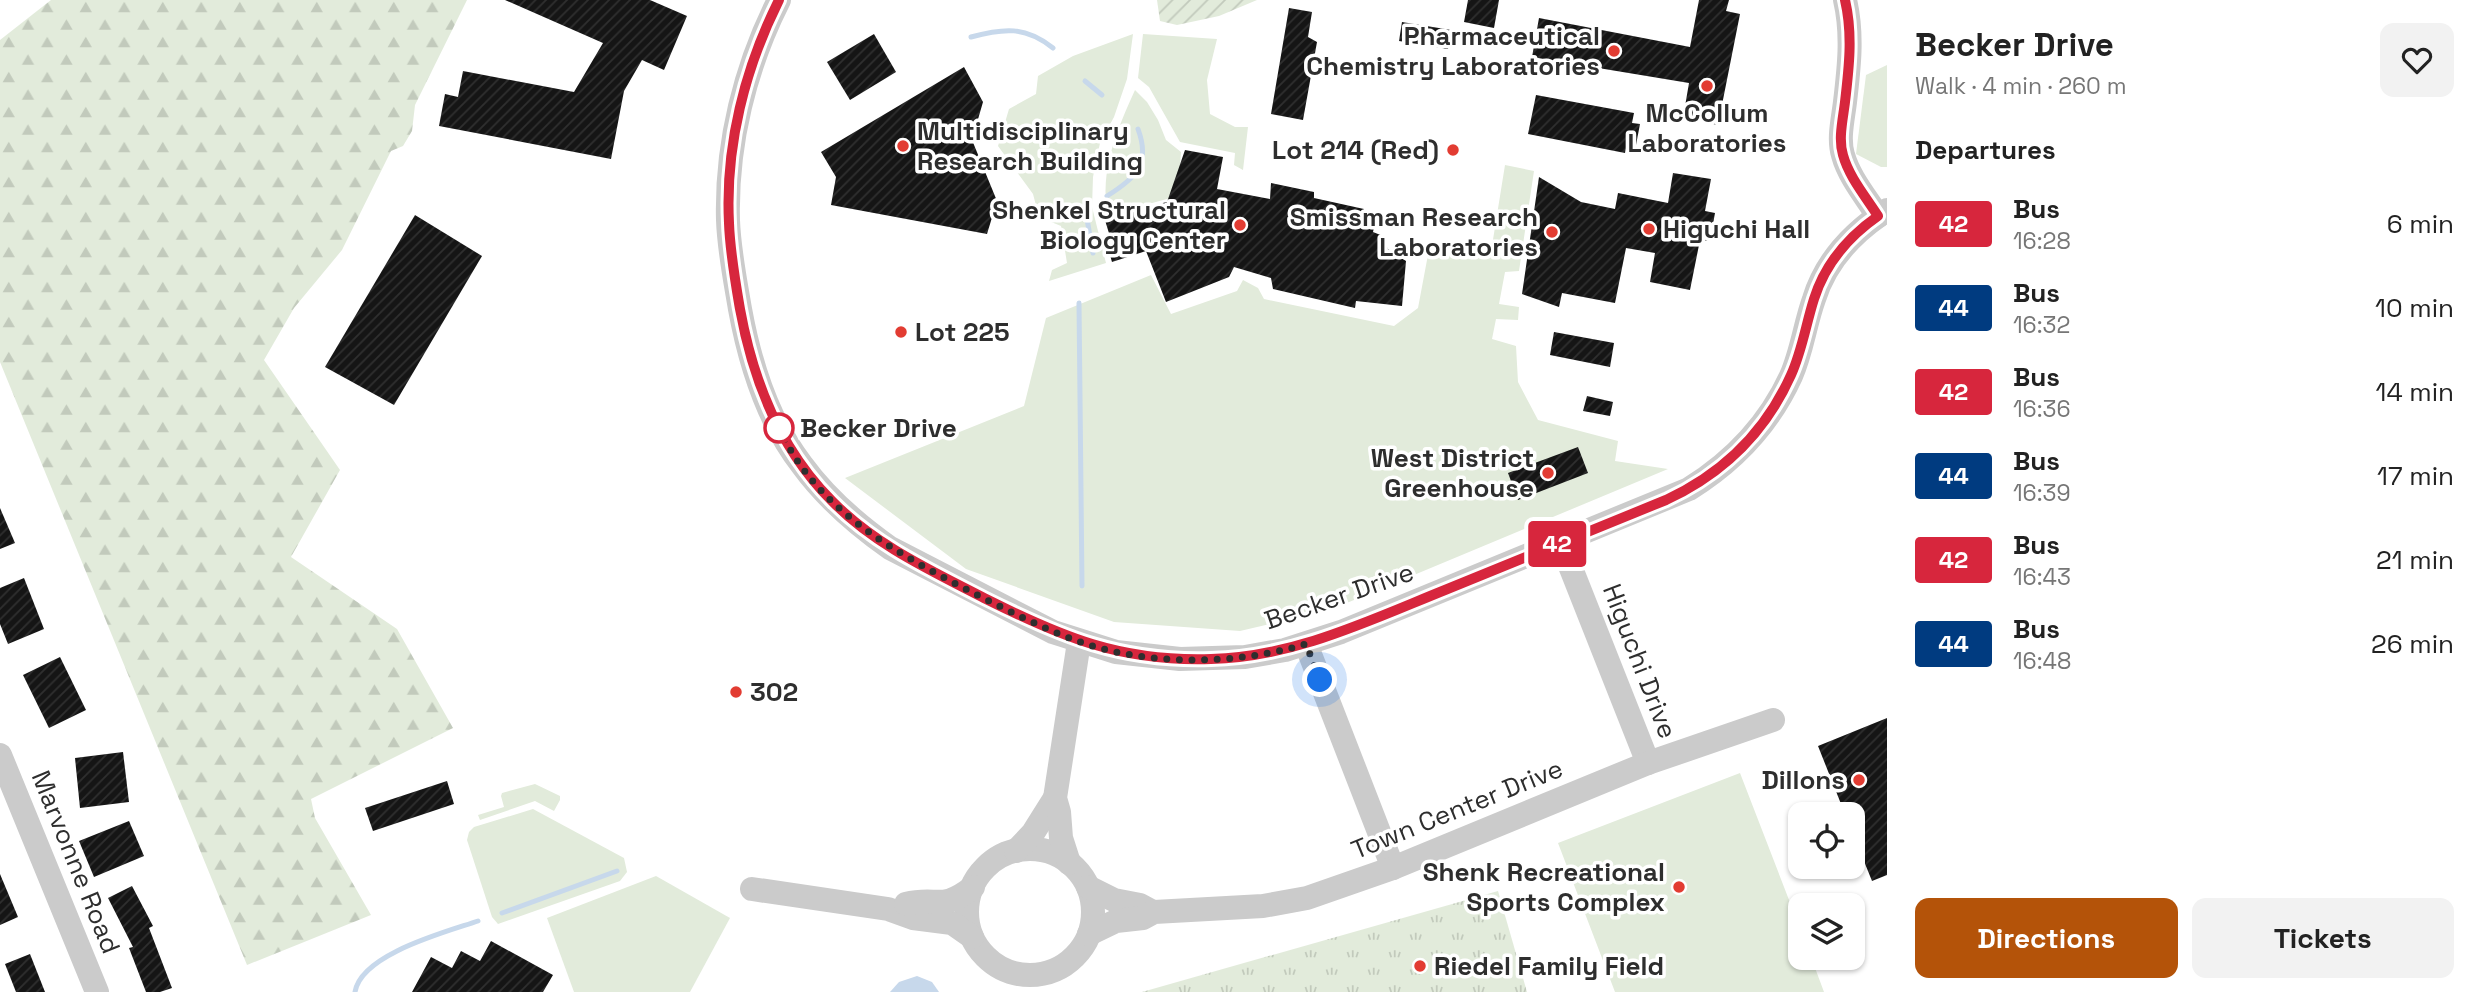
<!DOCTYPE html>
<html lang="en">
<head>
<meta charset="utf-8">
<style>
  :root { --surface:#fff; --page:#f2f2f2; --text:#222; --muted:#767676; --accent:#b45309 }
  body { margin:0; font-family:"Space Grotesk",sans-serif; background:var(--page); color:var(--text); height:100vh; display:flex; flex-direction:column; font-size:26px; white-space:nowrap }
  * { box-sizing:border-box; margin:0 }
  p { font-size:23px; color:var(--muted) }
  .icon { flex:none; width:38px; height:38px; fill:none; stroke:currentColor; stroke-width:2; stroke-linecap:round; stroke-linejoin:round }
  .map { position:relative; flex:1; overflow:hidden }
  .side { display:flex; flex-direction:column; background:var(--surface); width:595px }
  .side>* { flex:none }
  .badge { padding:0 14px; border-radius:5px; font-size:24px; line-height:46px }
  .buttons { position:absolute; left:1788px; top:802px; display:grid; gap:14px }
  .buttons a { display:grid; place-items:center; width:77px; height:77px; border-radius:14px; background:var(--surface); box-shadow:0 2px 5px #0004; font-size:35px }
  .you { position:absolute; width:35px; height:35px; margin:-18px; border:5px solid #fff; border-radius:50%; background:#1a73e8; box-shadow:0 0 0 10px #1a73e833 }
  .map>.badge { position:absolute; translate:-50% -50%; box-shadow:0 0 0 4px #fff }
  h2 { padding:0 28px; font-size:26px; line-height:63px }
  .round { display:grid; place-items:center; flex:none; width:74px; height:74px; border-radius:14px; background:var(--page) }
  .overview { display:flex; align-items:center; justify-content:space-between; height:119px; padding:0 28px }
  h1 { font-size:33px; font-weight:700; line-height:52px }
  .cta { display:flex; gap:14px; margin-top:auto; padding:14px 28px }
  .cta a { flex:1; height:80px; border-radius:14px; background:var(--accent); color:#fff; font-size:28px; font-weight:700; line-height:80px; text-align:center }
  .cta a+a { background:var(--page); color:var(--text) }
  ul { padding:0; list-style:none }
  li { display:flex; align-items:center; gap:21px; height:84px; padding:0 28px }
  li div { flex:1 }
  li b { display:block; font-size:26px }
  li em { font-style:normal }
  li .badge { min-width:77px; font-weight:700; text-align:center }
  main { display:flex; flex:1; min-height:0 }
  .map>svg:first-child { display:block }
  .grass { fill:#e2ebdb }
  .forest { fill:url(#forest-firs) }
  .park { fill:url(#park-tufts) }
  .garden { fill:url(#garden-furrows) }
  .water { fill:#c7d8eb }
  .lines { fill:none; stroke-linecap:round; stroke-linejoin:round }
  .stream { stroke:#c7d8eb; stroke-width:5 }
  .building { fill:url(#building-hatch) }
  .minor { stroke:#cbcbcb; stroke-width:24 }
  .line-casing { stroke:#fff; stroke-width:16 }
  .line { stroke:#d7263d; stroke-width:10 }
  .walk { stroke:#2e2e2e; stroke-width:7; stroke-dasharray:0 12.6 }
  .poi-dot { fill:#e23c32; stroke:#fff; stroke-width:2.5 }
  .stop-dot { fill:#fff; stroke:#d7263d; stroke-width:3.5 }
  .labels { text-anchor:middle; stroke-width:7; stroke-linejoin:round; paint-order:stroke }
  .poi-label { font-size:26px; font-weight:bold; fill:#2e2e2e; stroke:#fff; text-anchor:end }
  .stop-label { font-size:26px; font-weight:bold; fill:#2e2e2e; stroke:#fff; text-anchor:start }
  .street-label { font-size:26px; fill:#2e2e2e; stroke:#fff }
</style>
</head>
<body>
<main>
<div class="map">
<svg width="1887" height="992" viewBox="0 0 1887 992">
  <defs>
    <pattern id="forest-firs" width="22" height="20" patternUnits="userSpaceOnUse" patternTransform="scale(1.75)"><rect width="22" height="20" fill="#e2ebdb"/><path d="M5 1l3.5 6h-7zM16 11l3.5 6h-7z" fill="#c2cabc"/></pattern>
    <pattern id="park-tufts" width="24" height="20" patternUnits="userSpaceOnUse" patternTransform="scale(1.75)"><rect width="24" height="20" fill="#e2ebdb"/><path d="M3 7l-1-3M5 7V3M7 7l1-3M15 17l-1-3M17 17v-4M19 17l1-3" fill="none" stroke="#c2cabc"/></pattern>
    <pattern id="garden-furrows" width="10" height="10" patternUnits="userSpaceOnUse" patternTransform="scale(1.75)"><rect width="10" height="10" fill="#e2ebdb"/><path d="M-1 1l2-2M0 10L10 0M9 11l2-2" fill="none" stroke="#c2cabc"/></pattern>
    <pattern id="building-hatch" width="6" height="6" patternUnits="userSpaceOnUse" patternTransform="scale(1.75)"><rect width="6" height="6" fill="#151515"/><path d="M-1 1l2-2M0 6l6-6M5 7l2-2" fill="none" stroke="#2f2f2f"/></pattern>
  </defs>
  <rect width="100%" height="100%" fill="#fff"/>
  <g class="grass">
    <path d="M1133,34L1127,79L1114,117L1100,143L1093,177L1092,207L1106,263L1049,281L1052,270L1067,263L1061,226L1039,217L1033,194L998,146L1009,109L1036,94L1038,76L1073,56Z"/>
    <path d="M1143,34L1217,39L1207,80L1210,114L1235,127H1248L1243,170L1234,165L1235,153L1180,142L1149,87L1138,78Z"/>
    <path d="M1887,65V167H1881L1856,154L1866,75Z"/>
    <path d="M1135,90L1147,102L1158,120L1166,140L1181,152L1178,196L1108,215C1099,171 1117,130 1135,90Z"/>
    <path d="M1505,165L1534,171L1519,271L1505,272L1499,304L1519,307L1518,320L1496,319L1492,339L1516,346L1518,382L1538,420L1618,441L1615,461L1668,469L1330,610L1240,631L1114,622L966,569L845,478L1024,406L1046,318L1151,275L1171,314L1237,291L1243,280L1258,288L1264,299L1394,326L1418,308L1430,244L1491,252Z"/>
    <path d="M1740,773L1801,931V957H1811L1824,992H1615L1558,843Z"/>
    <path d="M535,784L560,796V800L554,811L535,801L480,820L478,815L504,807L501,796L502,793Z"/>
    <path d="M533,809L624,858L627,872L620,881L498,924L492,917L467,840L469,832L474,827Z"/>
    <path d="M656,876L730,918L690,992H574L547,918Z"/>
  </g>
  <path class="forest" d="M51,0H467L415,105L412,131L403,146L391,151L342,250L294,308L264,360L340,470L291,557L397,629L453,728L311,799L315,818L371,915L247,965L0,362V40Z"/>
  <path class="park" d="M1498,891L1527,992H1142Z"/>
  <path class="garden" d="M1157,0H1257L1219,16L1177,25L1160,21Z"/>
  <path class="water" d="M917,976L932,982L939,992H890L899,982Z"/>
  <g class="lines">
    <g class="stream">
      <path d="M971,37C1004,28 1025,26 1053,48"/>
      <path d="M1085,81L1102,95"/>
      <path d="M1107,196C1136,178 1151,164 1138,129"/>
      <path d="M1087,219L1093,253"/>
      <path d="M1079,303L1082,586"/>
      <path d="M502,913L617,871"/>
      <path d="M355,992C361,954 446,932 478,921"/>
    </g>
  </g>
  <g class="building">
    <path d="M505,0H650L687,16L664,70L642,60L624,91L611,159L439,126L445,94L458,97L463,71L574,92L603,43Z"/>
    <path d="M1468,0H1499L1494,28L1464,22Z"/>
    <path d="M1699,0H1729L1726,11L1740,14L1718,125L1683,118L1689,83L1532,57L1539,18L1690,47Z"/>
    <path d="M1289,8L1312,12L1308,37L1317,42L1303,120L1271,114Z"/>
    <path d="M1402,22L1451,30L1448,49L1399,41Z"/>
    <path d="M874,34L896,72L850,100L827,62Z"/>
    <path d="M964,67L983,102L972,140L997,201L987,234L831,205L836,177L821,152Z"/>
    <path d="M1536,95L1634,113L1632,123L1640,124L1636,145L1627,144L1625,153L1528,134Z"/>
    <path d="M1185,150L1223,157L1217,189L1270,199L1271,183L1314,192V198L1364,209L1360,216L1376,219L1373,232L1383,236L1388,249L1406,261L1402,306L1356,301L1355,308L1273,289L1271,278L1234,267L1229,277L1166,302L1146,251L1112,262L1107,245L1112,243L1104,217L1167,202Z"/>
    <path d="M1673,173L1711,179L1705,211L1715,213L1710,241L1700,240L1690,290L1650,282L1655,253L1626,248L1615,303L1562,293L1559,307L1522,294L1539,177L1581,202L1615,209L1618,193L1668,203Z"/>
    <path d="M415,215L482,256L394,405L325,367Z"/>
    <path d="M1554,332L1614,343L1610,367L1550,355Z"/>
    <path d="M1587,396L1613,402L1610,416L1583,411Z"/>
    <path d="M1578,447L1588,473L1518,500L1508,473Z"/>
    <path d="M0,508L15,543L0,549Z"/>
    <path d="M24,578L44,629L8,644L0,624V588Z"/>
    <path d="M60,657L86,710L49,728L23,675Z"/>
    <path d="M1887,718V875L1872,881L1853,834V814H1845L1818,746Z"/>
    <path d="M123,752L129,802L80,808L75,758Z"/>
    <path d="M447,781L454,804L373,831L365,808Z"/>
    <path d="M129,821L144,856L94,877L79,841Z"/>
    <path d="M0,874L18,917L0,925Z"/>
    <path d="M132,886L153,926L149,928L172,988L160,992H146L129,948L133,947L108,898Z"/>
    <path d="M491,941L553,975L543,992H412L431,957L452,968L461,951L480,961Z"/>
    <path d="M30,954L45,992H16L5,964Z"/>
  </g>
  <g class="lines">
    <g class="minor">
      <path d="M779,0C745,67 726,144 728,220C729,250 735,279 740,309C750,364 767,420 802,465C826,498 856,524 890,548L1053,632L1116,652L1180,659L1245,657L1285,650L1341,632L1689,489C1734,461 1769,424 1791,376C1802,351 1805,324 1814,299C1826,260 1853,232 1887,210"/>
      <path d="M1845,0C1853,34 1849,68 1845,102C1843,119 1838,139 1843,155C1849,177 1866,197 1878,216"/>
      <path d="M1561,543L1648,763"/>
      <path d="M1306,644L1393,868"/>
      <path d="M0,755L97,992"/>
      <circle cx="1030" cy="912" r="63"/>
      <path d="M1016,851L1033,833L1055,798"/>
      <path d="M1069,863L1061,838L1059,812L1055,798L1079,642"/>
      <path d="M1088,887L1114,900L1140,905L1153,912"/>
      <path d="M752,889L888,909L913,918L952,923L972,937"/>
      <path d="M906,904C938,896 941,912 973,887"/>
      <path d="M1089,934L1116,921L1143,918L1154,912L1263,906L1307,898L1393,868L1648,763L1773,720"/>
    </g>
  </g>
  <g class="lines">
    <defs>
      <path id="line" d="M779,0C745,68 725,146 729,223C730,252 735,280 740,309C753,381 780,449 832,501C875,545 930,570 984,598C1062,637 1121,662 1211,659C1294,657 1368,621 1445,590C1518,560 1592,530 1666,500C1722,474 1765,433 1791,375C1802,351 1806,324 1814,299C1825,264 1848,237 1878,216C1866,197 1849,177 1843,155C1838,139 1843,119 1845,102C1849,68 1853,34 1845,0"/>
    </defs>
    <use href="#line" class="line-casing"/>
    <use href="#line" class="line"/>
    <path class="walk" d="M779,428C818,514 904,557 983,598C1026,619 1069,642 1116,652C1178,665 1245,662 1306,644L1320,680"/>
  </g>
  <g class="poi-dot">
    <circle cx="1614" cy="51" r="7"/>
    <circle cx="1707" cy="86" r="7"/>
    <circle cx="903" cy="146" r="7"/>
    <circle cx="1453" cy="150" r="7"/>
    <circle cx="1240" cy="225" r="7"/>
    <circle cx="1649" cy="229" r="7"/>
    <circle cx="1552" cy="232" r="7"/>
    <circle cx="901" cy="332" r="7"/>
    <circle cx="1548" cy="473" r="7"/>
    <circle cx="736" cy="692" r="7"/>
    <circle cx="1859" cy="780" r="7"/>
    <circle cx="1679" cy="887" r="7"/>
    <circle cx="1420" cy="966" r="7"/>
  </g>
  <circle class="stop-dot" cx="779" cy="428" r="14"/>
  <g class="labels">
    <g class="poi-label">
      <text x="1600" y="45">Pharmaceutical<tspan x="1600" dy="30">Chemistry Laboratories</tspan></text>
      <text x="1707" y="122" text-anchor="middle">McCollum<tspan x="1707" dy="30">Laboratories</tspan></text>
      <text x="917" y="140" text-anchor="start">Multidisciplinary<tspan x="917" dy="30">Research Building</tspan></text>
      <text x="1439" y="159">Lot 214 (Red)</text>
      <text x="1226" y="219">Shenkel Structural<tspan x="1226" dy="30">Biology Center</tspan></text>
      <text x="1538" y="226">Smissman Research<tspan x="1538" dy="30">Laboratories</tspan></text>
      <text x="1663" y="238" text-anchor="start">Higuchi Hall</text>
      <text x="915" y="341" text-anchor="start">Lot 225</text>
      <text x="1534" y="467">West District<tspan x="1534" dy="30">Greenhouse</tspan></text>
      <text x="750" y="701" text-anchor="start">302</text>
      <text x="1845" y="789">Dillons</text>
      <text x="1665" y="881">Shenk Recreational<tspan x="1665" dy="30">Sports Complex</tspan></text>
      <text x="1434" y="975" text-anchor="start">Riedel Family Field</text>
    </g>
    <g class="stop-label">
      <text x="800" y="437">Becker Drive</text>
    </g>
    <g class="street-label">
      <text transform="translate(1339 596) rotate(-19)" y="9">Becker Drive</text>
      <text transform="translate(1640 661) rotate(69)" y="9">Higuchi Drive</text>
      <text transform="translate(1457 809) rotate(-22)" y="9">Town Center Drive</text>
      <text transform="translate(76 862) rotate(68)" y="9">Marvonne Road</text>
    </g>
  </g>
</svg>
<div class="buttons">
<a><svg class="icon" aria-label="locate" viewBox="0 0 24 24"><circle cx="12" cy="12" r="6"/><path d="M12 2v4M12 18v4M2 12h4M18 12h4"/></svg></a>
<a><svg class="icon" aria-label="layers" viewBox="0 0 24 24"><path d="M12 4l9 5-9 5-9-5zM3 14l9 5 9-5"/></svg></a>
</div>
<div class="you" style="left:1320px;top:680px"></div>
<b class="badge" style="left:1557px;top:544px;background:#d7263d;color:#fff">42</b>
</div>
<section class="side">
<div class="overview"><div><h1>Becker Drive</h1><p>Walk · 4 min · 260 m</p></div><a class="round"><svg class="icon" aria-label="heart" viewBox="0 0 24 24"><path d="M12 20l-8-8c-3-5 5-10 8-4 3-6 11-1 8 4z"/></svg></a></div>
<h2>Departures</h2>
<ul>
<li><span class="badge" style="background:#d7263d;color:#fff">42</span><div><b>Bus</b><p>16:28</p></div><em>6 min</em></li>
<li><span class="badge" style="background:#003b80;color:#fff">44</span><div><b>Bus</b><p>16:32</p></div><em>10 min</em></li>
<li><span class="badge" style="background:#d7263d;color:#fff">42</span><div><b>Bus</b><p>16:36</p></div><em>14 min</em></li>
<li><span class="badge" style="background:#003b80;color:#fff">44</span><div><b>Bus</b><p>16:39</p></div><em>17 min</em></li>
<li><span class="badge" style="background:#d7263d;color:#fff">42</span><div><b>Bus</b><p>16:43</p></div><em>21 min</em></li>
<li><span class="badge" style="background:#003b80;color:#fff">44</span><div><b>Bus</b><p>16:48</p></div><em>26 min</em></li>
</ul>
<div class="cta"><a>Directions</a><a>Tickets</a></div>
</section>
</main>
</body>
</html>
